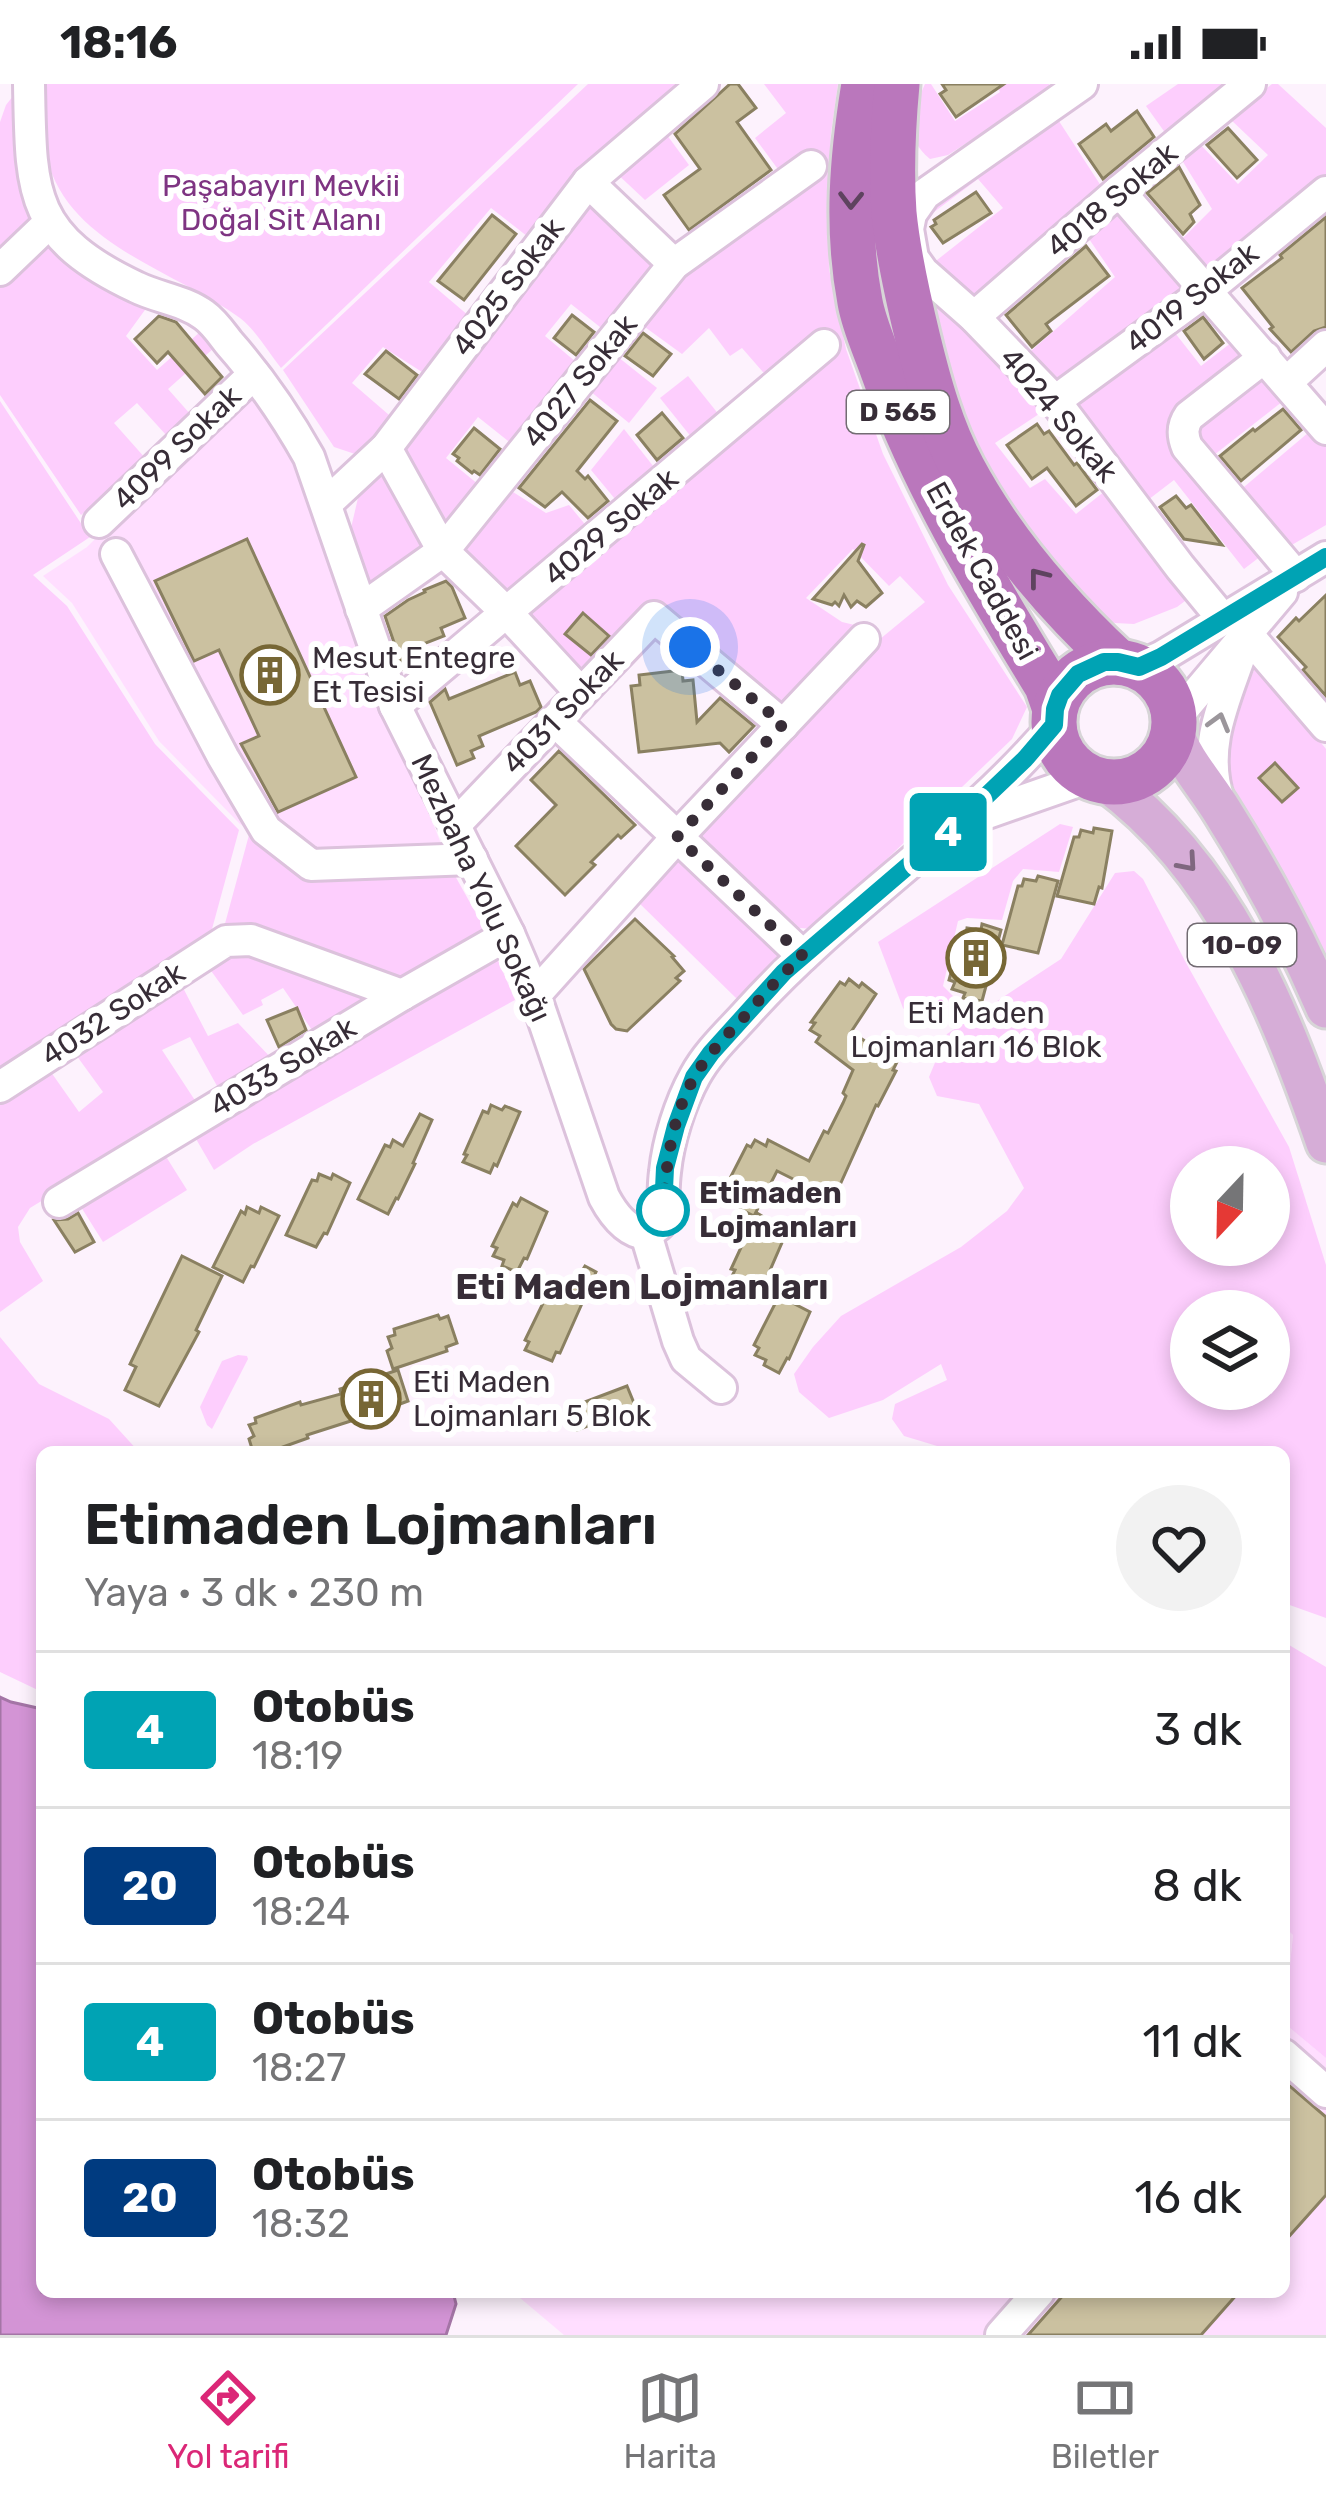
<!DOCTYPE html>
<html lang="tr">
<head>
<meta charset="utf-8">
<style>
  :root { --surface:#fff; --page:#f2f2f2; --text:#202124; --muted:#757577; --line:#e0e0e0; --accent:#db2777 }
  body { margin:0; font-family:Rubik,sans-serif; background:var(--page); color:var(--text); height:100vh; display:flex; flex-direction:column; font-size:45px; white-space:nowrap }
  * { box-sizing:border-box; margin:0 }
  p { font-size:39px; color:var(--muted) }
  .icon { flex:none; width:66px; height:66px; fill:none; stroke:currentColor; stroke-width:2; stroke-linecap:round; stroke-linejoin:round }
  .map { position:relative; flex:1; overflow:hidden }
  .side { position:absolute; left:36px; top:1362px; width:1254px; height:852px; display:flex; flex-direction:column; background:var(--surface); border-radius:18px; box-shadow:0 6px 18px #0003 }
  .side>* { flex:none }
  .badge { padding:0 24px; border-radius:9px; font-size:42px; line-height:78px }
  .needle { width:78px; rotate:202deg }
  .tools { position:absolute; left:1170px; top:1062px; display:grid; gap:24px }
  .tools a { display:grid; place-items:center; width:120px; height:120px; border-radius:50%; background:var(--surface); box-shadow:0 6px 18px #0003; font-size:60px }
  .you { position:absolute; width:60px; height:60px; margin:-30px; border:9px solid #fff; border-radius:50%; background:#1a73e8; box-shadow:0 0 0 18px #1a73e833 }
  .map>.badge { position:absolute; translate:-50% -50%; box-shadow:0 0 0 6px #fff }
  .round { display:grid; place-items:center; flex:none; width:126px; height:126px; border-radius:63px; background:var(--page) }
  .headline { display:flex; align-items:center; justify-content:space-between; height:204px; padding:0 48px }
  h1 { font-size:57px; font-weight:600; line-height:90px }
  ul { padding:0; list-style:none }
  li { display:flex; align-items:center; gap:36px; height:156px; padding:0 48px; border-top:3px solid var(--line) }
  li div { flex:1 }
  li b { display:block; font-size:45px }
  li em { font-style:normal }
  li .badge { min-width:132px; font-weight:700; text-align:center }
  .status { display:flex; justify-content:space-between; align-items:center; height:84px; padding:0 60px; background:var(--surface); direction:ltr }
  .status svg { height:33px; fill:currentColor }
  .menu { display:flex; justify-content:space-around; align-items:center; height:168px; border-top:3px solid var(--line); background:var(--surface); font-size:33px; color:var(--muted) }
  .menu a { display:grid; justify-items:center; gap:6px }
  .menu .current { color:var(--accent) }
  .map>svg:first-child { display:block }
  .built { fill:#ffdeff }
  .green { fill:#fdcefd; fill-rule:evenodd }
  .water { fill:#d394d5; stroke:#a475a6; stroke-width:3 }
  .building { fill:#cbc1a0; stroke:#8a8061; stroke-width:3 }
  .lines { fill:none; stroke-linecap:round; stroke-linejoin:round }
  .minor-casing { stroke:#dcc2dc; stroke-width:36 }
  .major-casing { stroke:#d7d5d7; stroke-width:45 }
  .highway-casing { stroke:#d7d5d7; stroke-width:51 }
  .minor { stroke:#fff; stroke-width:30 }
  .major { stroke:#d6add7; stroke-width:39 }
  .highway { stroke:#ba77bc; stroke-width:45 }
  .oneway { stroke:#5e435f }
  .oneway2 { stroke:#9b969b }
  .oneway3 { stroke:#7f677f }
  .line-casing { stroke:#fff; stroke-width:27 }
  .line { stroke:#00a3b4; stroke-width:18 }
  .walk { stroke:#372d37; stroke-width:12; stroke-dasharray:0 21.6 }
  .stop-dot { fill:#fff; stroke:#00a3b4; stroke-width:6 }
  .labels { text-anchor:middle; stroke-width:12; stroke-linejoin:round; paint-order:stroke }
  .shield { fill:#fff; stroke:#736c73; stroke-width:3 }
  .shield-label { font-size:27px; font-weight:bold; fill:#372d37 }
  .park-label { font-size:30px; fill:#7e3482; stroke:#fff }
  .street-label { font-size:30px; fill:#372d37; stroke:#fff }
  .poi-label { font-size:30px; fill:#372d37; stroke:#fff; text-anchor:start }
  .stop-label { font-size:30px; font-weight:bold; fill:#372d37; stroke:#fff; text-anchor:start }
  .quarter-label { font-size:36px; font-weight:bold; fill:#372d37; stroke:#fff }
</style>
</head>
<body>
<div class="status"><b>18:16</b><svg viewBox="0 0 49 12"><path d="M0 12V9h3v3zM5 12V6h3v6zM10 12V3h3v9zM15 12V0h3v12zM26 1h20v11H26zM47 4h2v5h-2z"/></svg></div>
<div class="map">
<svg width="1326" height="2251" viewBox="0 0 1326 2251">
  <rect width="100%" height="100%" fill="#fdf2fd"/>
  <g class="built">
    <path d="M241,310L257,311L283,350L448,778L321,789L240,740L159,657L72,519L43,492L87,463Z"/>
    <path d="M1284,1843L1293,1851L1284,1939L1326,1974V2251H564L513,2208H1284Z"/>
  </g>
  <g class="green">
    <path d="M47,0H578L281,284C268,268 256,246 240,234C176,187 68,161 47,74C42,51 47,23 47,0Z"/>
    <path d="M588,0H691L532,156L491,124L429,198L469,232L422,288L383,263L352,299L396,337L361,372L334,363L283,286Z"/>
    <path d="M764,0H838L831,49L828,113L829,185L846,265L883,370L948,501L1027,623L1012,655L814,845L786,843L771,831L697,749L874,560L925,518L900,492L889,502L853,465L806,514L842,538L863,543L782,627L670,532L579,590L531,536V524L784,312L742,264L730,272L709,244L682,270L638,238L780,88L755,54L786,29Z"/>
    <path d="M925,0H931L955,37L1000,8L996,0H1049L1052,4L948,71L930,75C902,51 912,30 925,0Z"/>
    <path d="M1178,0H1238L1166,50L1146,22Z"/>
    <path d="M1272,0H1278L1326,44V96L1214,188L1181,156L1212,125L1180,73L1197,57L1238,100L1268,71L1229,34Z"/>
    <path d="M17,7L38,136L0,173V38L6,21Z"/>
    <path d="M1055,31L1103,105L974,220L932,180L1003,124L978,95L934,128L926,120Z"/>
    <path d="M664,47L689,81L645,116L612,85Z"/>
    <path d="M589,113L664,173L605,247L571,220L545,252L582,283L517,364L478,333L446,374L484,405L447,453L394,362Z"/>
    <path d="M1122,123L1186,197L1176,213L1063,303L1031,267L1115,193L1087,152Z"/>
    <path d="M49,151L150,219L126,252L157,286L200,248L214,264L168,305L191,331L167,352L137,319L114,339L146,375L81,431L0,311V199Z"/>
    <path d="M915,201L942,217L1051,322L995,359L1030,404L1045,395L1076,430L1105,407L1189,514L1177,523L1134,540L1115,539L1101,533L1070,505L984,392Z"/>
    <path d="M1168,240L1201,282L1236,255L1251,275L1178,332L1261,472L1244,485L1174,396L1144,419L1066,320Z"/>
    <path d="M618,273L657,304L629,339L590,307Z"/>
    <path d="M1267,289L1287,314L1214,371L1194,346Z"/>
    <path d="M688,292L720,332L692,354L660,314Z"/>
    <path d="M0,317L90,453L33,491L67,522L155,660L239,746L209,856L0,987Z"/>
    <path d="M1315,343L1326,357V441L1290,462L1244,403Z"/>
    <path d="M624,345L657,387L620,421L591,386Z"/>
    <path d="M384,385L427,464L372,500L361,499L348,457L361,401Z"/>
    <path d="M513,408L546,429L569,421L593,450L519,509C496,504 467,486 462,463Z"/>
    <path d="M1257,580L1326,665V878C1298,828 1215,703 1226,649C1231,628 1248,600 1257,580Z"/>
    <path d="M1060,740L1073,743L1059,788L1023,785L1013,797L1002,836L967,834L958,837L943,902L967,926L919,943L903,924L878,858Z"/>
    <path d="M249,751L319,793L449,781L487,849L412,898L223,847Z"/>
    <path d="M682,766L785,866L737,915L634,814Z"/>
    <path d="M1134,787L1143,795L1185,877L1289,1063L1326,1181V1534L1284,1519V1368H957L904,1352L892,1335L895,1320L947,1296L941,1280L883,1316L829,1334L799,1308L794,1290L813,1263L841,1232L961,1163L1007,1127L1024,1104L979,1020L937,1012L929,993L947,950L1061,875L1115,789ZM1191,1083H1269V1161H1191ZM1269,1227V1305H1191V1227Z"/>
    <path d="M494,867L515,916L253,1060L214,1086L192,1048Z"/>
    <path d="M262,870L376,913L314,949L283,904L261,916L263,921L243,931L209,884L226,875Z"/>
    <path d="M180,898L208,952L238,939L274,977L222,1011L190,953L162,966L198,1021L30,1124L18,1143L20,1158L43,1197L0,1228V1009L46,981L79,1028L103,1008L71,964Z"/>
    <path d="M160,1063L187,1106L103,1158L76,1115Z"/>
    <path d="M0,1253L39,1300L109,1335L139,1368H42V1608L0,1588Z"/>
    <path d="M238,1271L247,1272L248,1275L212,1345L207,1341L200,1323L222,1277Z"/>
    <path d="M1284,1558L1326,1583V1974L1284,1939L1293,1851L1284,1843Z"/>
  </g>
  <path class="water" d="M0,1613L11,1618L42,1625V2208H453L456,2220L446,2251H0Z"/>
  <g class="building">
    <path d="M730,0H738L756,24L737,38L771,86L689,146L664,111L700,85L675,50Z"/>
    <path d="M942,0H1004L956,33L940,10L946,6Z"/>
    <path d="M1137,27L1154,53L1103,95L1079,60L1106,40L1111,47Z"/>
    <path d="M1228,44L1257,76L1237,94L1207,61Z"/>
    <path d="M1179,83L1200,121L1190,130L1194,138L1183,150L1147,109Z"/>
    <path d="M976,108L991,129L943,159L931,143L936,140L934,136Z"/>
    <path d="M492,131L516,150L464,216L438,197Z"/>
    <path d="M1326,133V243L1314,247L1291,268L1270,245L1273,243L1242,204L1282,174L1280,171Z"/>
    <path d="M1086,162L1109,192L1046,240L1051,247L1032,263L1006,231Z"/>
    <path d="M572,231L594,248L576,271L554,254Z"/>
    <path d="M159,232L176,238L222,293L205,310L168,268L157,279L135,255Z"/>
    <path d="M1203,233L1223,259L1204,275L1184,247Z"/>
    <path d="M643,249L671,270L653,292L625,272Z"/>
    <path d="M386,267L417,291L399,315L365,290Z"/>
    <path d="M590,316L617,337L577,387L585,395L588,392L608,417L588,434L562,408L545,423L519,404Z"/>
    <path d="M1283,325L1301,346L1241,397L1220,372L1253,345L1255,347Z"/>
    <path d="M662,329L683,354L657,376L637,351Z"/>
    <path d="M1037,340L1044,350L1049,347L1074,381L1077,379L1097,406L1076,422L1047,384L1032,395L1007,361Z"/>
    <path d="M474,344L500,365L480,391L474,387L472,389L457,377L459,374L453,370Z"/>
    <path d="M1176,412L1186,424L1191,421L1222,461L1184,455L1160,423Z"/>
    <path d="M247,455L356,693L278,728L241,660L259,652L219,566L194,577L155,497Z"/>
    <path d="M862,460L864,461L858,477L882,509L866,523L857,517L851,523L844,511L839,522L835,518L832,521L813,515Z"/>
    <path d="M446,497L452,503L465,534L441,544L444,552L423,560L427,570L415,580L403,585L385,532L408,516L425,508L424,506Z"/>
    <path d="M1326,511V612L1303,586L1306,583L1278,553L1296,534L1299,537Z"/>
    <path d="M583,529L609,552L591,571L565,550Z"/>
    <path d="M682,586L683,597L693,596L697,638L720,614L754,642L729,668L720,659L639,668L631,602L640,601L639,591Z"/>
    <path d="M515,588L520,601L530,597L541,623L536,628L479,652L483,662L471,667L474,674L457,681L430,618L445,605L449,615Z"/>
    <path d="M559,667L635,741L621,754L618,751L591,778L595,781L565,811L516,762L556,721L531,696Z"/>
    <path d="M1275,679L1298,704L1282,718L1259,694Z"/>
    <path d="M1094,744L1112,747L1102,804L1099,803L1094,820L1057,812L1074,753H1079L1081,746L1093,749Z"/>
    <path d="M1038,792L1058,797L1038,869L1002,861L1018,802H1022L1024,795L1036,797Z"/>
    <path d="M635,835L674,872L672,873L684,887L676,894L680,897L627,947L616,945L611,940L584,885Z"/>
    <path d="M982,840L1001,846L982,917L963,914L965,909L952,905L955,898L949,896L962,849L966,851L967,844L981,846Z"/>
    <path d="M849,895L859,903L862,899L876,910L851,948L882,968L885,962L901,970L893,986L896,987L878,1022L876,1021L839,1103L835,1102L828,1117L812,1111L815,1106L777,1087L754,1132L736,1123L738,1119L727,1113L730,1106L725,1104L747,1061L751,1063L755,1056L766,1062L768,1056L809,1077L824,1047L828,1049L843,1019L846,1012L843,1009L853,986L816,958L820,952L810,946L815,939L811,938L840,898L845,901Z"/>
    <path d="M297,924L306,946L279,963L267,936Z"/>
    <path d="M491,1021L502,1026L505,1022L520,1028L497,1082L494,1080L490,1089L463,1078L467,1071L464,1070L483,1027L488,1029Z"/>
    <path d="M420,1030L432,1036L413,1079L415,1080L398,1115L396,1114L388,1130L358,1115L385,1061L390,1063L393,1056L403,1062Z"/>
    <path d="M319,1090L331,1095L333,1090L350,1099L327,1150L324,1149L316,1163L286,1151L312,1096L317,1097Z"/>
    <path d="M521,1114L547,1128L527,1175L524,1174L517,1188L502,1182L504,1176L493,1172L497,1164L492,1162L513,1119L517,1122Z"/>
    <path d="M247,1123L259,1129L261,1123L279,1132L254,1183L251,1182L243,1198L213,1183L241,1127L245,1130Z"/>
    <path d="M78,1129L94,1158L75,1168L54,1136L68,1135Z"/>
    <path d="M757,1129L787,1147L758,1214L740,1205L742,1199L731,1194L735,1186L731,1185Z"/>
    <path d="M182,1172L222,1192L196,1246L199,1248L159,1322L125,1306L136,1283L130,1280Z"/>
    <path d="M585,1182L596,1188L560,1269L556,1268L552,1277L525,1266L529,1258L525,1256L545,1215L550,1216L554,1209L565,1215Z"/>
    <path d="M779,1212L810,1228L789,1275L787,1274L779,1289L764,1281L766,1276L755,1271L759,1264L754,1261Z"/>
    <path d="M438,1231L440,1235L448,1232L457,1259L446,1263L447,1267L393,1285L387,1267L392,1264L388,1253L395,1251L394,1245Z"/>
    <path d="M398,1286L408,1317L392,1323L393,1326L355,1339L354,1336L307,1351L308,1354L269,1368H253L249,1355L254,1352L249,1341L256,1339L255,1334L300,1318L301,1321L341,1310L340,1305Z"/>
    <path d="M627,1302L636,1324L577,1346L569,1324Z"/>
    <path d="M1284,1997L1326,2033V2111L1284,2158Z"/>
    <path d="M1066,2208H1239L1201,2251H1028Z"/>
  </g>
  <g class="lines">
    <defs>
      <g id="minor">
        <path d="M29,0C31,108 28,152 136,203C158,214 184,216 204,231C214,238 222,250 229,259C260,294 286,332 309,373L395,622L509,850L535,911L604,1113C613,1130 626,1148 646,1150"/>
        <path d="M1082,0L925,110L911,130L908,145L913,174L923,188L974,233L1055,317L1180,483L1222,534"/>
        <path d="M588,98L674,180"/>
        <path d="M1119,107L1326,345"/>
        <path d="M0,186L49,139"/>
        <path d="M974,233L1119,107L1250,0"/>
        <path d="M1265,273L1189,332C1182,342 1182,351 1187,363L1296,492"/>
        <path d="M1287,298L1326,262"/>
        <path d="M1055,317L1207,206L1326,108"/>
        <path d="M386,364L443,467L508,530L581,609"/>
        <path d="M327,419L386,364L588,98L703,0"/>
        <path d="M99,438L254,290"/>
        <path d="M116,470L223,673L266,746L311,781L472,775"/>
        <path d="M361,525L443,467L674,180L811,82"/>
        <path d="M1247,550L1326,642"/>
        <path d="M1139,583L1161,573L1326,473"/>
        <path d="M395,622L824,261"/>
        <path d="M1174,636L1282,508"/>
        <path d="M555,637L803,872"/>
        <path d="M1219,716C1201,663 1225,616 1242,566"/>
        <path d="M970,735L1090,693"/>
        <path d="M455,741L654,533L783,641"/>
        <path d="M535,911L677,753L864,555"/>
        <path d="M0,1003L226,857L251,856L402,911"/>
        <path d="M59,1118L402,911L509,850"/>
        <path d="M646,1150L659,1141L662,1133C664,1118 663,1103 665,1088C668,1057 680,1019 695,992C708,968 729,949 747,929C841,824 963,749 1054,641"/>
        <path d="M646,1150L678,1257L686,1275L721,1304"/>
        <path d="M1284,1971L1326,2008"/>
        <path d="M1001,2251L1039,2208"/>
      </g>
      <g id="major">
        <path d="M1173,648C1184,677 1206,701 1222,727C1261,789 1297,857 1326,924"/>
        <path d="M1105,697C1223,783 1280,926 1326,1059"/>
      </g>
      <g id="highway">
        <path d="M864,0C852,73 846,144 860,218C864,241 875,264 883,287C923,399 985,500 1047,602L1055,625"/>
        <path d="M897,0C893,43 891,86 894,129C898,171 908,214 918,255C929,300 941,344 963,385C1002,458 1058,522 1118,578"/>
        <circle cx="1114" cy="638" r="60"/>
      </g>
    </defs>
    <use href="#minor" class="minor-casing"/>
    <use href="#major" class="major-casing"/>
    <use href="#highway" class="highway-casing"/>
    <use href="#minor" class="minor"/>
    <use href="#major" class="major"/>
    <use href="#highway" class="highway"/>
  </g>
  <defs><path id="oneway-chevron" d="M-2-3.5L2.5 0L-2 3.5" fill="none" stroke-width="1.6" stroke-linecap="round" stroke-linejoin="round" transform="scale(3)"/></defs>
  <g class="oneway">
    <use href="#oneway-chevron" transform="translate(851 116) rotate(91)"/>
    <use href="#oneway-chevron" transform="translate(1038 493) rotate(-128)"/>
  </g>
  <use class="oneway2" href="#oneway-chevron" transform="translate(1219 638) rotate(-74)"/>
  <use class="oneway3" href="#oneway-chevron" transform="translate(1188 779) rotate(49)"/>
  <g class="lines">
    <defs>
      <path id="line" d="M663,1126L665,1084L676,1042L694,993L711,969L784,888L958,739L1025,675L1054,641L1055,625L1060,611L1078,590L1104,578H1118L1139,583L1161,573L1326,473"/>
    </defs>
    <use href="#line" class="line-casing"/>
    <use href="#line" class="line"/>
    <path class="walk" d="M663,1126C666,1080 672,1031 696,990C709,969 727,951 744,933C763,912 781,890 803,872L677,753L783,640L690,563"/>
  </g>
  <defs>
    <symbol id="building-ring" viewBox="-11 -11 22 22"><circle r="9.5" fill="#fff" stroke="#776735" stroke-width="1.5"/><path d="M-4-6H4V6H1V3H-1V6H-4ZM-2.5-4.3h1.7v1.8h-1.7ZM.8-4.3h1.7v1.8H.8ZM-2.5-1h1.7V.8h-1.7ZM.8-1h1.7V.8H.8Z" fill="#776735"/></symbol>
  </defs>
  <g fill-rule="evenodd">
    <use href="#building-ring" x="237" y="558" width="66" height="66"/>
    <use href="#building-ring" x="943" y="841" width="66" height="66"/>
    <use href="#building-ring" x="338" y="1282" width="66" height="66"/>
  </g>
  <circle class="stop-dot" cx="663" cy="1126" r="24"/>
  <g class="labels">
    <g class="shield">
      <rect x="847" y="307" width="102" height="42" rx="9"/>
      <rect x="1188" y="840" width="108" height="42" rx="9"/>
    </g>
    <g class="shield-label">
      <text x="898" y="337">D 565</text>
      <text x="1242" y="870">10-09</text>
    </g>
    <g class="park-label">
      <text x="281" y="112">Paşabayırı Mevkii<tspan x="281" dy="34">Doğal Sit Alanı</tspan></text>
    </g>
    <g class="street-label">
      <text transform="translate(1112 116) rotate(-40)" y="10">4018 Sokak</text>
      <text transform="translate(508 203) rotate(-53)" y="10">4025 Sokak</text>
      <text transform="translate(1192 214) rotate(-38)" y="10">4019 Sokak</text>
      <text transform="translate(580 297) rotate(-51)" y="10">4027 Sokak</text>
      <text transform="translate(1059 331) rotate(50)" y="10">4024 Sokak</text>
      <text transform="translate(177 364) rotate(-44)" y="10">4099 Sokak</text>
      <text transform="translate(611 443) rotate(-40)" y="10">4029 Sokak</text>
      <text transform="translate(982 487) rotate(61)" y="10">Erdek Caddesi</text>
      <text transform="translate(563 628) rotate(-46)" y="10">4031 Sokak</text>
      <text transform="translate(481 804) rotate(65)" y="10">Mezbaha Yolu Sokağı</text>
      <text transform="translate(113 930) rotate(-33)" y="10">4032 Sokak</text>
      <text transform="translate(283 983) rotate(-31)" y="10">4033 Sokak</text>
    </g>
    <g class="poi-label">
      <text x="312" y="584">Mesut Entegre<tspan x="312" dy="34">Et Tesisi</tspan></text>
      <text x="976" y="939" text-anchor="middle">Eti Maden<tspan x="976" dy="34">Lojmanları 16 Blok</tspan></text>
      <text x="413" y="1308">Eti Maden<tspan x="413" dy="34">Lojmanları 5 Blok</tspan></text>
    </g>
    <g class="stop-label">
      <text x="699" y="1119">Etimaden<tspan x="699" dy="34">Lojmanları</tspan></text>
    </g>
    <g class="quarter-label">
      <text x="642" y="1215">Eti Maden Lojmanları</text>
    </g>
  </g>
</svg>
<div class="tools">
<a><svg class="needle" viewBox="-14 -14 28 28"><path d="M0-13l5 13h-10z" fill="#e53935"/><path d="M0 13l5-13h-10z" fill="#757577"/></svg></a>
<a><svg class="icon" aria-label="layers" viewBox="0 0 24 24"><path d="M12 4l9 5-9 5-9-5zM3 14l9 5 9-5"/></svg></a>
</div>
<div class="you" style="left:690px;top:563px"></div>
<b class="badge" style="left:948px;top:748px;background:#00a3b4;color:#fff">4</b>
<section class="side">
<div class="headline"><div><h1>Etimaden Lojmanları</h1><p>Yaya · 3 dk · 230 m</p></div><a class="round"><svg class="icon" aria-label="heart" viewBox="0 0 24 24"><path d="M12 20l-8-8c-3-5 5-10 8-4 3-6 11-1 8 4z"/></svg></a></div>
<ul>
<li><span class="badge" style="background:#00a3b4;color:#fff">4</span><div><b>Otobüs</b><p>18:19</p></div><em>3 dk</em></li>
<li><span class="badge" style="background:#003b80;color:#fff">20</span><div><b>Otobüs</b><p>18:24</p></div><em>8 dk</em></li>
<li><span class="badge" style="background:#00a3b4;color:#fff">4</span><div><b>Otobüs</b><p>18:27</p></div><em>11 dk</em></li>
<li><span class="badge" style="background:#003b80;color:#fff">20</span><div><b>Otobüs</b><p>18:32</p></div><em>16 dk</em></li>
</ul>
</section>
</div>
<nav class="menu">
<a class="current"><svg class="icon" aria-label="directions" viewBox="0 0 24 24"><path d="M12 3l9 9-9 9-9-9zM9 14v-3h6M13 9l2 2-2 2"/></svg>Yol tarifi</a>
<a><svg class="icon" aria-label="map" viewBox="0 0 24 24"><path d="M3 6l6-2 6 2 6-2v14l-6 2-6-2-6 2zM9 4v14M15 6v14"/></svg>Harita</a>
<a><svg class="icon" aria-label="tickets" viewBox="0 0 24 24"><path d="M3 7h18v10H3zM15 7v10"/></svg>Biletler</a>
</nav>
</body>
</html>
